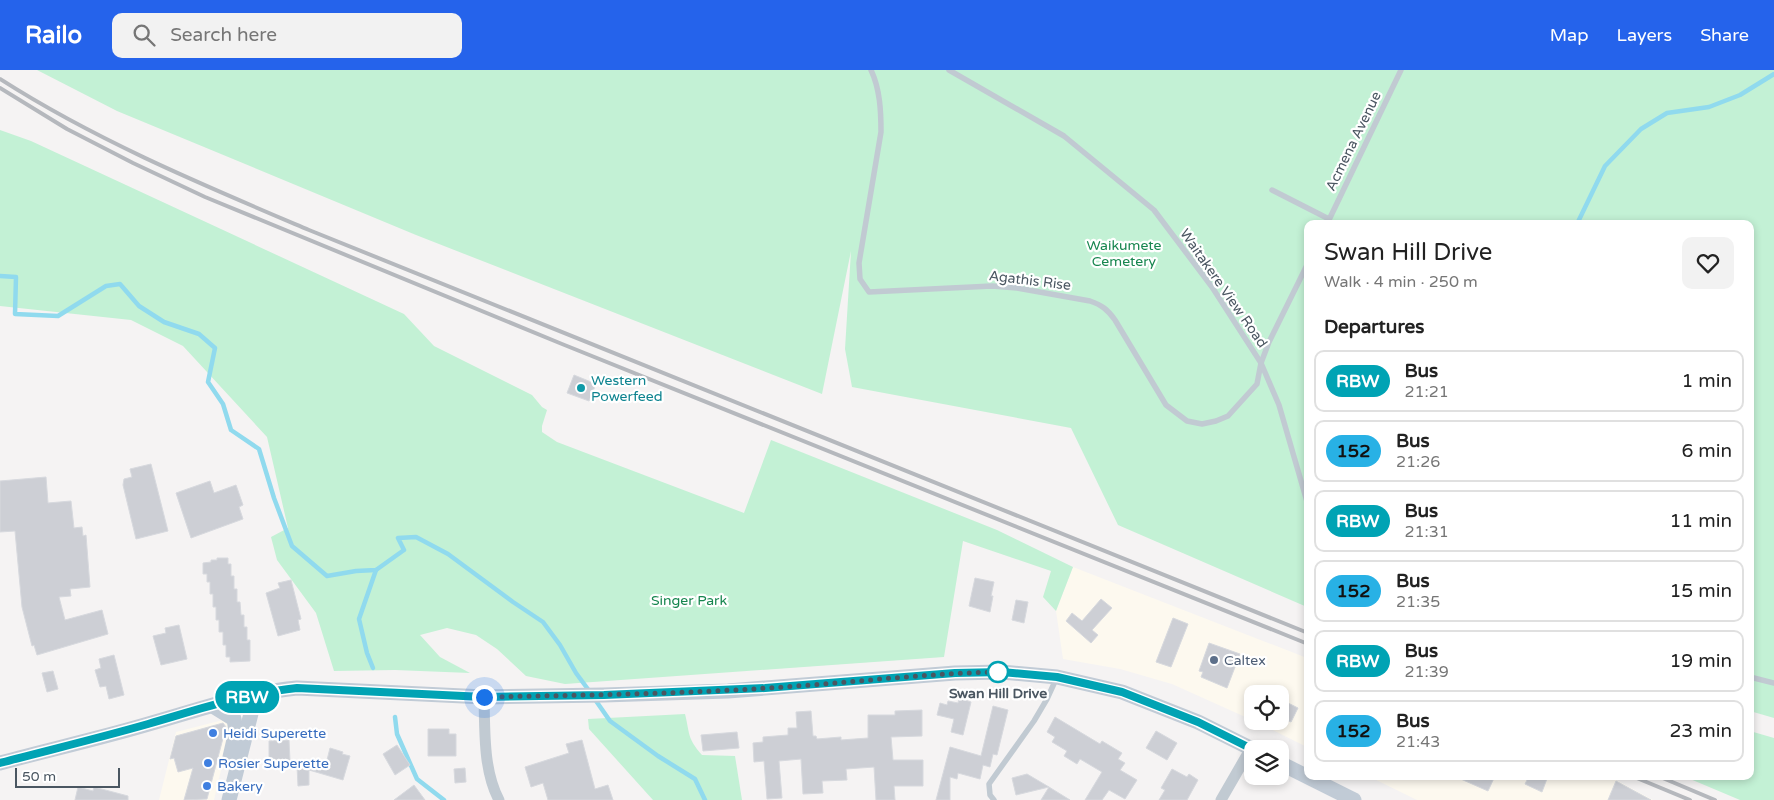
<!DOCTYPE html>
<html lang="en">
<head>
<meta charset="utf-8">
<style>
  :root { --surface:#fff; --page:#f2f2f2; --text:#222; --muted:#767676; --line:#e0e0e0; --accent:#2563eb }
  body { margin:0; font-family:"Varela Round",sans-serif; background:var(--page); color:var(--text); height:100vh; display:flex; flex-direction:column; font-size:19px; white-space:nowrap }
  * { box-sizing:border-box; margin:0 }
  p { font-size:16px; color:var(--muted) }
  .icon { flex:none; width:28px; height:28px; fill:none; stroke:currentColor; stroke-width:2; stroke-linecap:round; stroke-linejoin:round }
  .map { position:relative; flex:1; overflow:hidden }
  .sheet { position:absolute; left:1304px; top:150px; width:450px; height:560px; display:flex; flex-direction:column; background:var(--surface); border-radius:10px; box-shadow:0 2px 8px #0003 }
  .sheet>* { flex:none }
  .badge { padding:0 10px; border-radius:16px; font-size:18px; line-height:32px }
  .tools { position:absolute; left:1244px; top:615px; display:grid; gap:10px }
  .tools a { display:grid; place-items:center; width:45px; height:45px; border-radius:10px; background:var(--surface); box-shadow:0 2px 8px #0003; font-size:25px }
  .scale { position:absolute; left:15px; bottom:12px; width:105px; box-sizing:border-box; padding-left:5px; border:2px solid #4a5661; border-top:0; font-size:14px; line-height:18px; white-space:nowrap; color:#4a5661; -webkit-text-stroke:4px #fff; paint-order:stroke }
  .you { position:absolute; width:25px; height:25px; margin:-12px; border:4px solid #fff; border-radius:50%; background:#1a73e8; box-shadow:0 0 0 8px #1a73e833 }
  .map>.badge { position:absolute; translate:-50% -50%; box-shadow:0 0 0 2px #fff }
  h2 { padding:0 20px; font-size:19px; line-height:45px }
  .round { display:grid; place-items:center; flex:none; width:52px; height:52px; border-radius:10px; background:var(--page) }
  .summary { display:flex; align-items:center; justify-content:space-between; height:85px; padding:0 20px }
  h1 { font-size:24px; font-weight:600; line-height:38px }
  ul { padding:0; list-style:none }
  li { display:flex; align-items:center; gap:15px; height:62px; margin:0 10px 8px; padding:0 10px; border:2px solid var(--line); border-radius:10px }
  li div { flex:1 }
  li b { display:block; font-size:19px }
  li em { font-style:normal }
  li .badge { min-width:55px; font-weight:700; text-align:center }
  header { display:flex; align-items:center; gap:30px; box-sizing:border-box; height:70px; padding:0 25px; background:var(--accent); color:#fff }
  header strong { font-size:24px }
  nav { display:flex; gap:28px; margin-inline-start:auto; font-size:18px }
  .search { width:350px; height:45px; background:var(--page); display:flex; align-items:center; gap:12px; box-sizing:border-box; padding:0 18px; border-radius:10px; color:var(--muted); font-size:19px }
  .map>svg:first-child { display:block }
  .commercial { fill:#fdf9ef }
  .green { fill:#c3f1d5 }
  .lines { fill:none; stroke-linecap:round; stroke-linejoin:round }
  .stream { stroke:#90daee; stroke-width:4.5 }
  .building { fill:#cdcfd5; stroke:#d7d9de }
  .lane { stroke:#c1cad2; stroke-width:5.5 }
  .street { stroke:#c1cad2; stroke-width:11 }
  .secondary { stroke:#c1cbd6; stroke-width:15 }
  .rail { stroke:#b5b8bd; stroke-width:4 }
  .line-casing { stroke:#fff; stroke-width:11 }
  .line { stroke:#00a3b4; stroke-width:8 }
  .walk { stroke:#4a5661; stroke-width:5; stroke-dasharray:0 9 }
  .culture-dot { fill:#0f9aa8; stroke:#fff; stroke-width:2 }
  .service-dot { fill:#5c6f8a; stroke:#fff; stroke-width:2 }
  .stop-dot { fill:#fff; stroke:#00a3b4; stroke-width:2.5 }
  .shop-dot { fill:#3f7fe0; stroke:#fff; stroke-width:2 }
  .labels { text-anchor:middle; stroke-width:4.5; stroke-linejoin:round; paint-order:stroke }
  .street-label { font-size:14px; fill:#4a5661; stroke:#fff }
  .park-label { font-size:14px; fill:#17864f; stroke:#fff }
  .culture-label { font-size:14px; fill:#0d838f; stroke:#fff; text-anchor:start }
  .service-label { font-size:14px; fill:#4e5e75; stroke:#fff; text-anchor:start }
  .stop-label { font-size:14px; font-weight:bold; fill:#4a5661; stroke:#fff }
  .shop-label { font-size:14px; fill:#366cbe; stroke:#fff; text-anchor:start }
</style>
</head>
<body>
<header>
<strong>Railo</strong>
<div class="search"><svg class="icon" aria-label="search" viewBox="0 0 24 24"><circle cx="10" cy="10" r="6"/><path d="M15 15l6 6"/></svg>Search here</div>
<nav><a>Map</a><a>Layers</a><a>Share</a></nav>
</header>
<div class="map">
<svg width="1774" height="730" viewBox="0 0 1774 730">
  <rect width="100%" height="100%" fill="#f5f3f3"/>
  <g class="commercial">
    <path d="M1073,497L1307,588V677L1254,651H1280V624H1252V650L1172,614L1120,599L1063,589L1056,541Z"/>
    <path d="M223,650L231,657L214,730H159L176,662Z"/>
    <path d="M1368,706H1609L1653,730H1417Z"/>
  </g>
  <g class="green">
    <path d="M37,0H1774V648L1750,641V154H1308L1307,537L1118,455L1071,358L852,317L845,279L851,181L822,324L416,165L257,99L117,41Z"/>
    <path d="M0,60L31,71L404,244L434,276L532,325L542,337L547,340L542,356V362L557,372L744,443L771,370L997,460L1073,497L1056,541L1043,527L1051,501L963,471L944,587L565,614L526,606L497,579L476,565L447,558L420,565L440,587L470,603L395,600L334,601L316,543L277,490L271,467L288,458L267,367L183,276L131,250L0,236Z"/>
    <path d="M685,644C690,664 687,668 702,685L735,686L742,730H653L589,659L588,649Z"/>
    <path d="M1750,661L1774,668V730H1740L1683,706H1750Z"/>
  </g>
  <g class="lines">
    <g class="stream">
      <path d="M1577,154L1605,96L1641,59L1667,43L1709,37L1740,25L1774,4"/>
      <path d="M0,206L16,207L15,244L58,246L106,216L120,214L139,236L164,252L199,264L215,278L208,312L223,334L231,360L259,379L274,428L292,476L327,506L356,501L376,500L404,480L398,468L416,467L448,484L513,532L543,552L560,575L576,603L590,622"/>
      <path d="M373,598L367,583L359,549L376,500"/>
      <path d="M594,628L610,651L658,686L695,709L705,730"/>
      <path d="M395,647L397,664L417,709L444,730"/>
    </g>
  </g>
  <g class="building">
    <path d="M574,305L596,314L589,331L567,323Z"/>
    <path d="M151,394L168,461L136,469L123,415L124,409L132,407L130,399Z"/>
    <path d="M46,407L48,433L71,431L74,458L82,457L83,466L86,465L90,517L70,519L71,526L59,527L65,550L102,540L108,564L37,585L34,575L32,576L22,537L15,461L0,462V411Z"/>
    <path d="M210,411L214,423L236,415L243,435L239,437L243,449L191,468L176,423Z"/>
    <path d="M217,488H228V494H231V506H234V519H237V532H240L241,545H244V557H247V570H250V591L230,592V587H226V575H223V562H219V550H216V537H213V524H210V512H207V504H203V493L211,492V490H217Z"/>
    <path d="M975,508L994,512L991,526H993L990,542L969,536Z"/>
    <path d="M291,510L301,549L298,550L300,560L278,566L266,523L280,518L278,513Z"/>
    <path d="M1101,529L1112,538L1092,560L1098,565L1091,573L1066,551L1072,543L1082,551Z"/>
    <path d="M1016,530L1028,532L1024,553L1012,550Z"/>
    <path d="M1173,548L1188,554L1171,597L1156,592Z"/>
    <path d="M179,555L187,589L161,595L153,566L166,563L165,558Z"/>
    <path d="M1209,573L1240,584L1227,618L1201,607L1203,602L1199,601Z"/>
    <path d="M114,585L124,625L109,629L106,616L100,617L95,600L101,598L99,589Z"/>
    <path d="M53,601L58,619L47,622L42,603Z"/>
    <path d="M959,628L971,632L963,665L951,662L954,649L937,645L940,633L947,635L948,631L958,633Z"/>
    <path d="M1280,629L1298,638L1291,652L1280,647Z"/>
    <path d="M993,636L1008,640L997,685L993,684L990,697L983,695L980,709L958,703L957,709L950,707V730H936L950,677L981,686Z"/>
    <path d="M922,640V666L891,667L893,690H923V716H894L895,730H876L874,697L846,699L847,710L822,711L823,723L803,724L801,689L779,691L782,728L767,729L764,691L754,692L753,673L763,672V667L788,665V658H797L796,642L811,641L813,666H816L817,669L841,667V670L868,668V645H895V641Z"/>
    <path d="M1055,647L1100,674L1102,671L1122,683L1118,689L1125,693L1120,700L1137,710L1125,729L1109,720L1102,730H1085L1102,702L1080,689L1077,694L1064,686L1067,681L1052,672L1055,667L1047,662Z"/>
    <path d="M223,653L226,657L207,729L184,730L193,698L178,702L174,688L170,689L176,666Z"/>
    <path d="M428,659H449V664H456V686H428Z"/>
    <path d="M1156,661L1177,673L1167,690L1146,678Z"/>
    <path d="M737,662L739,678L703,681L701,665Z"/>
    <path d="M289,670L290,691L269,692V671Z"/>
    <path d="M582,670L595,719L608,715L613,730H548L543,713L531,717L525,697L569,683L566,674Z"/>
    <path d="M397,675L410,695L395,705L383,684Z"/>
    <path d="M330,678L343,682L342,684L350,686L343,710L309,700V715L298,716L297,696L326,694Z"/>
    <path d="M465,698L466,712L455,713L454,699Z"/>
    <path d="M1172,699L1187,707L1189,704L1198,710L1187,730H1159L1165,720L1161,718Z"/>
    <path d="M1027,704L1049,717L1016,725L1012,708Z"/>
    <path d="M1454,706H1495L1488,721Z"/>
    <path d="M1529,706H1548L1542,722L1525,714Z"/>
    <path d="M1616,711L1651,730H1608Z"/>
    <path d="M414,715L425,730H394Z"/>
    <path d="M78,717L93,721L94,717L128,726V730H75Z"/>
    <path d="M1049,717L1070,730H1041Z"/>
  </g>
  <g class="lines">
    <g class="lane">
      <path d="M871,0C880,19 881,41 881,62L859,193L860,209L869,222L992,216L1017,218L1090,231C1102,235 1108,240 1115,250L1166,335L1187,351L1202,354L1216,351L1228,346L1257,314L1261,293L1269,272L1308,193"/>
      <path d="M949,0L1064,66L1154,140L1212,217L1261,293L1279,335L1308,435"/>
      <path d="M1272,120L1329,149"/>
      <path d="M1327,154L1401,0"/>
      <path d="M1750,607L1774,613"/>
      <path d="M994,730L990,725L989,714L1034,651L1047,629L1057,607"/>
    </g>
    <g class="street">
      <path d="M484,627C485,660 483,700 499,730"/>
      <path d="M1221,730L1251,678"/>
    </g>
    <g class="secondary">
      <path d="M213,636L234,649L236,661L230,687"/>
      <path d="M0,693C48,680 97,669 145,655C195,641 245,623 297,618L484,627L604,625L728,621L955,603L1002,602L1057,607L1122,622L1198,652L1252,679"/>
      <path d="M1280,693L1354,730"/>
      <path d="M229,730L256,624"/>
    </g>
    <g class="rail">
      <path d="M0,9C97,71 203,115 309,160L1308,563"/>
      <path d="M0,18L67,59L133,93L205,127L562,274L1308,574"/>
      <path d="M1632,706L1690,730"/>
      <path d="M1658,706L1715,730"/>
    </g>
  </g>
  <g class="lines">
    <defs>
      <path id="line" d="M0,693C49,680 99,668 148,654C197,640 246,623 297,618L484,627L604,625L765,618L955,603L1002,602L1057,607L1122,622L1198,652L1252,679"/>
    </defs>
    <use href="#line" class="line-casing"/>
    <use href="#line" class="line"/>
    <path class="walk" d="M484,627C584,625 684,624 783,617C857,612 929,603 1002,602H998"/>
  </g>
  <circle class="culture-dot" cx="581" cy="318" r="5"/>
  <circle class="service-dot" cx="1214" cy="590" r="5"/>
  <circle class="stop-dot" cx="998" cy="602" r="10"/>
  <g class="shop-dot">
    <circle cx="213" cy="663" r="5"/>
    <circle cx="208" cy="693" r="5"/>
    <circle cx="207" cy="716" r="5"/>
  </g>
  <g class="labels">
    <g class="street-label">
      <text transform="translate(1353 71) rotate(-64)" y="5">Acmena Avenue</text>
      <text transform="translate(1030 210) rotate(7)" y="5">Agathis Rise</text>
      <text transform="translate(1224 218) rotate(55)" y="5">Waitakere View Road</text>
    </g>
    <g class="park-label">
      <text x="1124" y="180">Waikumete<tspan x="1124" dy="16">Cemetery</tspan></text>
      <text x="689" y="535">Singer Park</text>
    </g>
    <g class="culture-label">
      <text x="591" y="315">Western<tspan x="591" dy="16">Powerfeed</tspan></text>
    </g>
    <g class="service-label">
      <text x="1224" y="595">Caltex</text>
    </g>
    <g class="stop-label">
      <text x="998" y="628">Swan Hill Drive</text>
    </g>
    <g class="shop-label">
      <text x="223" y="668">Heidi Superette</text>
      <text x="218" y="698">Rosier Superette</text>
      <text x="217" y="721">Bakery</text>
    </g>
  </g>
</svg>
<div class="tools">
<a><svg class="icon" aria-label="locate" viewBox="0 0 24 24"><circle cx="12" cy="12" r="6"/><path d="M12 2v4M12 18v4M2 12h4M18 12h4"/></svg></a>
<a><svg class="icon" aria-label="layers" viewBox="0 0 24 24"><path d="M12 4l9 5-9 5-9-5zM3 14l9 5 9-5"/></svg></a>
</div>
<div class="scale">50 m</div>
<div class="you" style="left:484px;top:627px"></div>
<b class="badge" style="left:247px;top:627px;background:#00a3b4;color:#fff">RBW</b>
<section class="sheet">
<div class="summary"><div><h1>Swan Hill Drive</h1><p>Walk · 4 min · 250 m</p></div><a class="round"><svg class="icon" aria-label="heart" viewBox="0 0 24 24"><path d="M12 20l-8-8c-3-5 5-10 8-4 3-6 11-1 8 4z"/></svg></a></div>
<h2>Departures</h2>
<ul>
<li><span class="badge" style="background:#00a3b4;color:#fff">RBW</span><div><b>Bus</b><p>21:21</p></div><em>1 min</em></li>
<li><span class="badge" style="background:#28b1e5;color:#111">152</span><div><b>Bus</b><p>21:26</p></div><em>6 min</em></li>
<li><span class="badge" style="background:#00a3b4;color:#fff">RBW</span><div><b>Bus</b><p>21:31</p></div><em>11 min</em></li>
<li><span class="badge" style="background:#28b1e5;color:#111">152</span><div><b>Bus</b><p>21:35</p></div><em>15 min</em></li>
<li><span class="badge" style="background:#00a3b4;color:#fff">RBW</span><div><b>Bus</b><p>21:39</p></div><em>19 min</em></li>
<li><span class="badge" style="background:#28b1e5;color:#111">152</span><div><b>Bus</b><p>21:43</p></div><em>23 min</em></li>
</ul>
</section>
</div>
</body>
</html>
